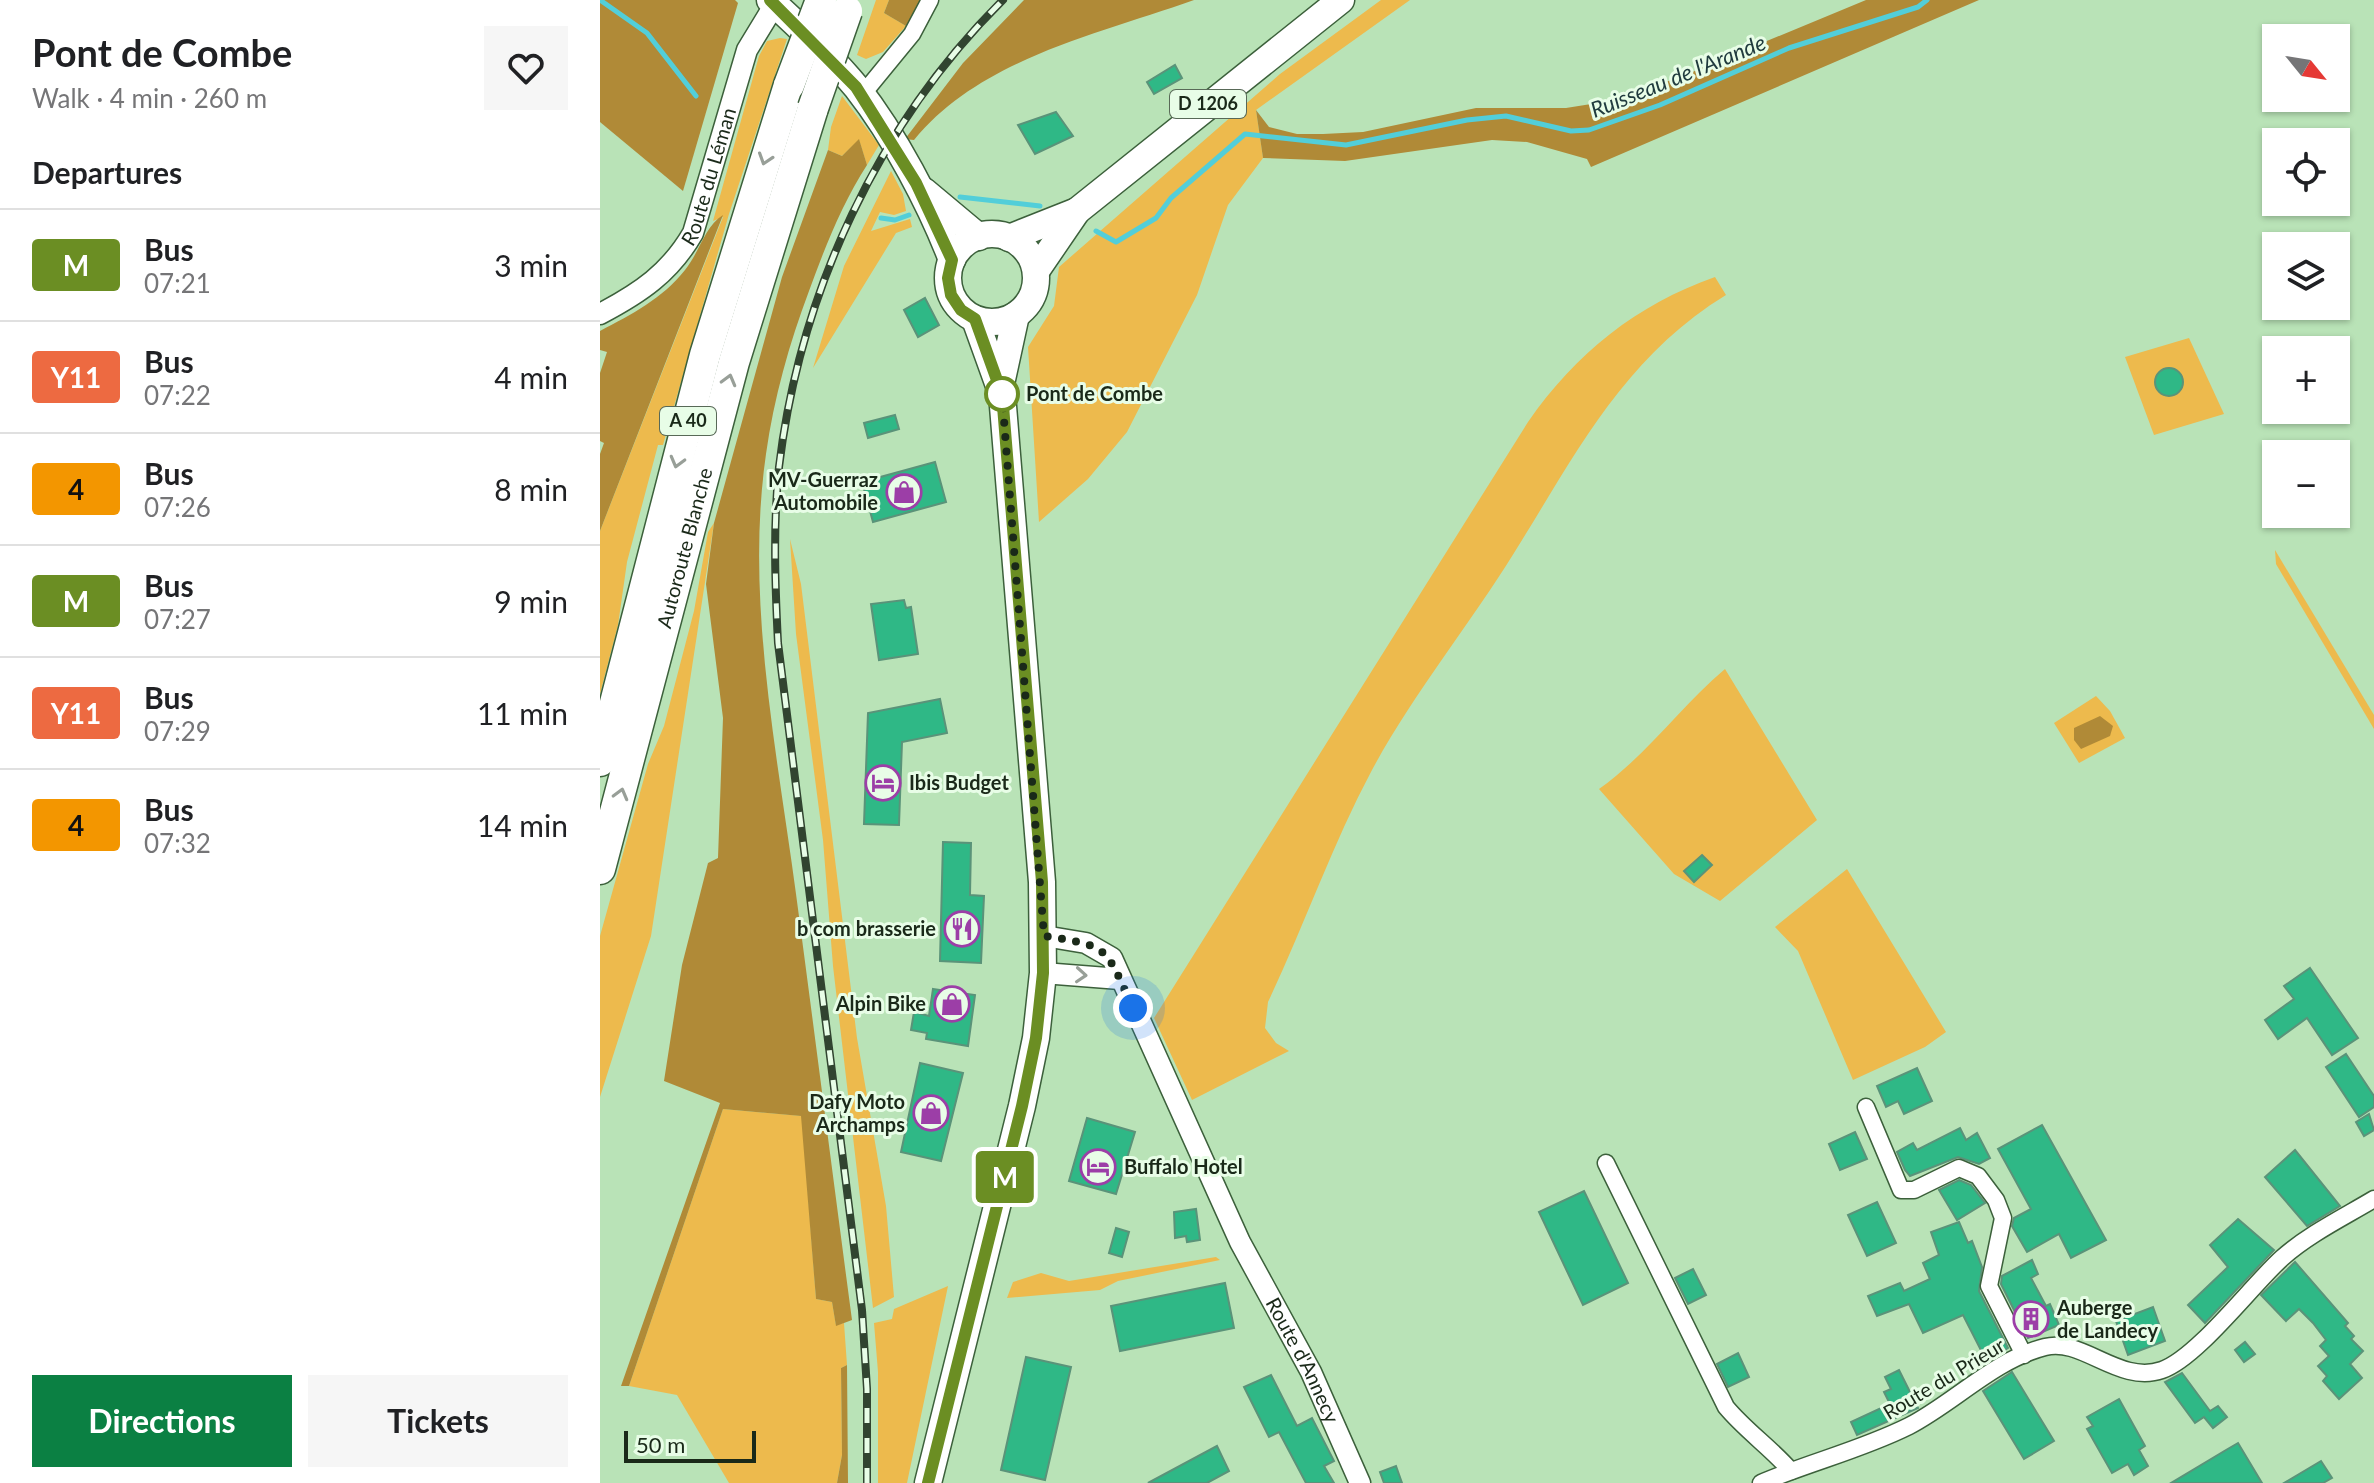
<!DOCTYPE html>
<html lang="en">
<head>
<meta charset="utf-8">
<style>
  :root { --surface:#fff; --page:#f6f6f6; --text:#202124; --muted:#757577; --line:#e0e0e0; --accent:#0b8043 }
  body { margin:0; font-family:Lato,sans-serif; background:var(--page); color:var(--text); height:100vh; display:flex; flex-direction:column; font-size:30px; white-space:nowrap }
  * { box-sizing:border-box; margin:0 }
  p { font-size:26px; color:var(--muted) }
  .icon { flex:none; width:44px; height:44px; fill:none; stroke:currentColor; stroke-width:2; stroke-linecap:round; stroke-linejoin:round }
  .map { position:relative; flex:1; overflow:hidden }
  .details { display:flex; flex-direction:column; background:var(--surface); width:600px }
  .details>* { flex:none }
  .badge { padding:0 16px; border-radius:6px; font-size:28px; line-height:52px }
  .needle { width:52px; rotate:120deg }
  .fabs { position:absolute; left:1662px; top:24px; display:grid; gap:16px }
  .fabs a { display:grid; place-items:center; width:88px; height:88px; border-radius:0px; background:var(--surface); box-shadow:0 2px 6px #0004; font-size:40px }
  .scale { position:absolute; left:24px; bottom:20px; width:132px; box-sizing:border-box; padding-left:8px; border:4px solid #1a2919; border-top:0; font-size:22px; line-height:28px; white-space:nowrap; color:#1a2919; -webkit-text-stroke:6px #e8fde7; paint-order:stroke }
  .you { position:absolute; width:40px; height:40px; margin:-20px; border:6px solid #fff; border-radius:50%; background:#1a73e8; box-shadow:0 0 0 12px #1a73e833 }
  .map>.badge { position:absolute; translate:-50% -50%; box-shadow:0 0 0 4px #fff }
  h2 { padding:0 32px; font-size:30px; line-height:72px }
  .round { display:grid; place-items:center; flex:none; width:84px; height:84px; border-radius:0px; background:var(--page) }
  .summary { display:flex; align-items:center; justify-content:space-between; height:136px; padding:0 32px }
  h1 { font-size:38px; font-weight:700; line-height:60px }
  .cta { display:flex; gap:16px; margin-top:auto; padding:16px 32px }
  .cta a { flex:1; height:92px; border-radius:0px; background:var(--accent); color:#fff; font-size:32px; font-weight:700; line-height:92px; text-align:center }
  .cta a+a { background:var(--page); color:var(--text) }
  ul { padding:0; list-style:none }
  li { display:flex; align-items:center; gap:24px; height:112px; padding:0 32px; border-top:2px solid var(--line) }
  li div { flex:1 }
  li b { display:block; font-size:30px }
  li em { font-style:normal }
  li .badge { min-width:88px; font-weight:700; text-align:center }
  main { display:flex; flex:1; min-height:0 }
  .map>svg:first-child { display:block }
  .green { fill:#edba4d }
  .forest { fill:#b08a37 }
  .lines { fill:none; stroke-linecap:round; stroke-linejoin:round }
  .stream { stroke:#52ced9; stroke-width:5 }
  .building { fill:#2fb886; stroke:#5a9379; stroke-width:2 }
  .minor-casing { stroke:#3c603b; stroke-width:19 }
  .tertiary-casing { stroke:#3c603b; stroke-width:23 }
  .primary-casing { stroke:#3c603b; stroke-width:29 }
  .motorway-casing { stroke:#3c603b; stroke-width:33 }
  .minor { stroke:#fff; stroke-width:16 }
  .tertiary { stroke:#fff; stroke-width:20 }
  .primary { stroke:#fff; stroke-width:26 }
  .motorway { stroke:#fff; stroke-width:30 }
  .rail-casing { stroke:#314430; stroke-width:8 }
  .rail { stroke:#e8fde7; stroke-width:5; stroke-dasharray:15; stroke-linecap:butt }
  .motorway-bridge-casing { stroke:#3c603b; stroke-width:33; stroke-linecap:butt }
  .motorway-bridge { stroke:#fff; stroke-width:30 }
  .oneway { stroke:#989f98 }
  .line-casing { stroke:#fff; stroke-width:18 }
  .line { stroke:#6b8e23; stroke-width:12 }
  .walk { stroke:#1a2919; stroke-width:8; stroke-dasharray:0 14.4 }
  .stop-dot { fill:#fff; stroke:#6b8e23; stroke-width:4 }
  .labels { text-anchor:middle; stroke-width:6; stroke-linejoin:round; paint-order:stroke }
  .shield { fill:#e8fde7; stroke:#586957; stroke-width:2 }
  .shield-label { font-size:18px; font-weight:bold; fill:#1a2919 }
  .street-label { font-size:20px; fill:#1a2919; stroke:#e8fde7 }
  .stop-label { font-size:20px; font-weight:bold; fill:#1a2919; stroke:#e8fde7; text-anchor:start }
  .poi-label { font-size:20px; font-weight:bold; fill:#1a2919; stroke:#e8fde7; text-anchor:end }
  .water-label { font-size:22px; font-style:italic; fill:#203b3e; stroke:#e8fde7 }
</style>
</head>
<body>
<main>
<section class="details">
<div class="summary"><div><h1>Pont de Combe</h1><p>Walk · 4 min · 260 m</p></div><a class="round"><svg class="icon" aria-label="heart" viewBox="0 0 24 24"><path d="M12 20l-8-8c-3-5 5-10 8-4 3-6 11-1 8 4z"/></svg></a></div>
<h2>Departures</h2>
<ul>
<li><span class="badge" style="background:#6b8e23;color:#fff">M</span><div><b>Bus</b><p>07:21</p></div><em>3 min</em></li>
<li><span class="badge" style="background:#ed6a41;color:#fff">Y11</span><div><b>Bus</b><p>07:22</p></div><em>4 min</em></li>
<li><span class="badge" style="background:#f39600;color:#111">4</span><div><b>Bus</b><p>07:26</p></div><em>8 min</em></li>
<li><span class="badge" style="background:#6b8e23;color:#fff">M</span><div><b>Bus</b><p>07:27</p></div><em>9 min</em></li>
<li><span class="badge" style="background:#ed6a41;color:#fff">Y11</span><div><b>Bus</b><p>07:29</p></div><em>11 min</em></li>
<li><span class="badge" style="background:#f39600;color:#111">4</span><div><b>Bus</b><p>07:32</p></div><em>14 min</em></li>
</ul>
<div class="cta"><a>Directions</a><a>Tickets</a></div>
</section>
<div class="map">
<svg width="1774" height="1483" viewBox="0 0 1774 1483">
  <rect width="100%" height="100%" fill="#b9e3b7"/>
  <g class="green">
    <path d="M276,0H289L284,13L306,26L283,52L266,59L257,55Z"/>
    <path d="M781,0H810L656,110L663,158L628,205L597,295L527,432L488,479L439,522L428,347L454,306L459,267L680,74Z"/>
    <path d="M180,38L187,39L129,214L63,445H58L27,562L18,625L0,694V531L123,217L113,221L159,56L167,41Z"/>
    <path d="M242,96L279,145L267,165L259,140L242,156L228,150L231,127Z"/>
    <path d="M291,171L303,194L306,211L294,215L280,212L271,231L310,219L312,227L296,233L213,368L244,266Z"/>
    <path d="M1115,277L1126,295C1023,358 976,454 914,553C868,627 813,694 772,770C732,845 704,926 668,1002L665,1028L676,1043L689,1051L592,1100L554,1018L928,422C976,353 1036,305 1115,277Z"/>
    <path d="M1589,338L1624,414L1554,435L1525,357Z"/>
    <path d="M114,523L51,936L0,1097V936L48,764L64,726L94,611L108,532Z"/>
    <path d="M190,539L201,584L257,1038L286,1206L294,1297L273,1308L233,966L223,840L196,634Z"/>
    <path d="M1675,550L1774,715V729L1676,564Z"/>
    <path d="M1125,669L1217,820L1120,901L1074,874L999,789C1047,755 1080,707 1125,669Z"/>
    <path d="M1496,696L1510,711L1525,738L1479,763L1454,723Z"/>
    <path d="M1247,869L1346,1032L1325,1047L1253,1080L1198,951L1175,927Z"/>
    <path d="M123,1109L202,1116L216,1299L232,1302L236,1325L244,1323L247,1365L241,1368L242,1455L237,1483H129L77,1395L29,1386Z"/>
    <path d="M616,1257L620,1260L518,1281L500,1290L407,1298L413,1282L441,1273L469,1281Z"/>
    <path d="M348,1286L307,1483H278V1372L274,1323L292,1319L294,1309Z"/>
  </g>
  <g class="forest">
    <path d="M0,0H135L138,3L83,191L0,122Z"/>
    <path d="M289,0H322V1L306,26L284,13Z"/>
    <path d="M424,0H594C499,34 381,58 314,140L305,139L363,63Z"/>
    <path d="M1266,0H1379L991,167L987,159L927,142L892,140L745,161L663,158L656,110L669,127L697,134H723L763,132L876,108H966L1010,101L1080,77Z"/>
    <path d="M259,139L267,165C242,204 225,247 209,291C189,344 174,398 166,454C145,599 177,751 196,894C215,1036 233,1178 252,1320L236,1326L232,1302L216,1299L201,1116L123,1109L29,1386H21L120,1103L64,1081L82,965L108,863L118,858L123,718L106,584L114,523L182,277L228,150L242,156Z"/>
    <path d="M123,215L0,531V454L4,443L0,441V373L7,352L0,350V331C32,314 62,299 85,270C99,253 105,226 123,215Z"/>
    <path d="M1500,716L1513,726L1510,736L1481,749L1474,740V728Z"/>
    <path d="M247,1365L248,1483H237L242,1455L241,1368Z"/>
  </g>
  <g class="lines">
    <g class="stream">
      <path d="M0,0L47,33L96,96"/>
      <path d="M360,197L440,206"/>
      <path d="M281,218L295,220L309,215"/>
      <path d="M496,231L516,242L556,218L571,198L645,134L746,145L867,120L906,116L971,131L989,130L1060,105L1189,48L1318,7L1327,0"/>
    </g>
  </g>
  <g class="building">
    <path d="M575,65L582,78L554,94L547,82Z"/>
    <path d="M456,112L473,136L435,154L418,125Z"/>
    <path d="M325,298L339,325L318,337L304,310Z"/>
    <circle cx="1569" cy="382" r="14"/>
    <path d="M295,415L299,429L268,438L264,423Z"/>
    <path d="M335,462L346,502L273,522L262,482Z"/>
    <path d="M304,600L306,608L311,607L318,654L279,660L271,604Z"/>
    <path d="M340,699L347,733L302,742L299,825L264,824L268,713Z"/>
    <path d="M343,842L371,843L370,895L384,896L381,963L340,961Z"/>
    <path d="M1102,855L1112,865L1094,882L1084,871Z"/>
    <path d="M1710,968L1758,1038L1732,1055L1707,1018L1678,1039L1665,1020L1694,999L1684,986Z"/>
    <path d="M333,989L375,995L368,1046L326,1039L327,1033L311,1030L314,1012L329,1016Z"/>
    <path d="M1746,1054L1774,1096V1107L1759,1117L1726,1067Z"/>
    <path d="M320,1063L363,1073L341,1161L301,1152Z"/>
    <path d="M1317,1068L1332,1101L1304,1114L1298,1101L1286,1107L1277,1086Z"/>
    <path d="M1769,1114L1774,1130L1764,1136L1756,1122Z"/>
    <path d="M487,1118L535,1132L516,1194L469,1181Z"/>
    <path d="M1442,1125L1506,1240L1471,1258L1459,1234L1427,1252L1412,1226L1414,1218L1431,1209L1398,1149Z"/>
    <path d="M1360,1128L1366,1140L1377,1133L1390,1158L1379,1164L1358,1157L1310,1176L1305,1170L1297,1152L1313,1143L1317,1150Z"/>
    <path d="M1255,1132L1267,1159L1240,1170L1229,1144Z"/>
    <path d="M1695,1150L1740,1206L1707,1226L1665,1177Z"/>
    <path d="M1359,1180L1371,1185L1385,1203L1357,1220L1339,1190Z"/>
    <path d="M984,1191L1028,1283L983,1305L939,1212Z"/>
    <path d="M1277,1202L1296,1243L1267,1256L1248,1215Z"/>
    <path d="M596,1209L600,1240L587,1242L586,1236L575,1238L574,1212Z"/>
    <path d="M1638,1219L1674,1250L1605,1323L1588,1305L1628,1267L1610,1245Z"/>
    <path d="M1359,1222L1368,1243L1372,1241L1382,1267L1379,1291L1408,1348L1387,1362L1363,1315L1323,1333L1309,1304L1277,1316L1268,1296L1300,1283L1304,1291L1330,1279L1323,1263L1339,1255L1331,1232Z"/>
    <path d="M516,1228L529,1232L522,1257L509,1253Z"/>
    <path d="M1432,1260L1438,1274L1431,1278L1446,1306L1450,1304L1459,1325L1428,1338L1401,1284L1402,1276Z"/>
    <path d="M1695,1262L1748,1323L1745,1326L1754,1336L1751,1339L1763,1351L1750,1364L1762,1378L1739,1399L1723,1381L1727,1376L1718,1366L1729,1356L1720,1346L1726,1340L1713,1323L1699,1309L1686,1321L1661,1295Z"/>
    <path d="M1093,1269L1106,1295L1088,1304L1075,1278Z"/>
    <path d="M625,1283L634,1328L520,1351L511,1306Z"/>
    <path d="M1553,1307L1565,1341L1528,1355L1516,1321Z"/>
    <path d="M1645,1342L1655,1354L1644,1362L1635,1350Z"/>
    <path d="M1138,1353L1149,1377L1128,1387L1117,1364Z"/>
    <path d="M426,1357L471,1367L445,1480L401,1470Z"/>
    <path d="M1299,1370L1318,1408L1257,1435L1251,1422L1290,1404L1284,1392L1291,1389L1285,1377Z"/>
    <path d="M1412,1372L1454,1441L1424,1459L1383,1391Z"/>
    <path d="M1582,1373L1610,1411L1618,1406L1627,1417L1613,1428L1604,1417L1595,1423L1565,1382Z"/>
    <path d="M671,1375L697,1426L712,1418L734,1461L724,1466L734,1483H706L679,1432L669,1437L644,1387Z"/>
    <path d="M1519,1399L1545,1446L1539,1450L1548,1466L1534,1475L1528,1464L1512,1473L1487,1429L1493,1426L1487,1417Z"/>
    <path d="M1638,1443L1662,1483H1571L1626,1450Z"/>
    <path d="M617,1446L629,1471L607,1483H548Z"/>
    <path d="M1721,1461L1732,1478L1723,1483H1684Z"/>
    <path d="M796,1466L802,1483H784L780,1472Z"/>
  </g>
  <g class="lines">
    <defs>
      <g id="minor">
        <path d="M262,95L312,34L330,0"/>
        <path d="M1266,1107L1301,1190H1314L1359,1168L1378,1176L1396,1200L1403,1218L1389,1286L1424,1355"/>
        <path d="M1006,1163L1126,1407C1146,1431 1170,1447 1191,1471"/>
        <path d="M1161,1483C1210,1462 1261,1450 1309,1426C1355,1402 1394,1360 1445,1347C1482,1337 1519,1385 1562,1370C1597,1358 1652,1285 1682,1258C1709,1234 1744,1217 1774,1199"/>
      </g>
      <g id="tertiary">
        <path id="s1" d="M0,314C40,293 70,273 93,233L147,50L175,4"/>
        <path id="s2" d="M444,936L486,943L512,958L640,1242L711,1372L760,1483"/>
        <path d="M443,973L520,979"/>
      </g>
      <g id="primary">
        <path d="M170,0C200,27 231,57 257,88C294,135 331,205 352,260"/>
        <path d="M324,191L379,237"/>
        <circle cx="392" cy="278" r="44"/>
        <path d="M409,238L477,211"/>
        <path d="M436,271L477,211L741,0"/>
        <path d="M401,384L416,315"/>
        <path d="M328,1483L422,1106L436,1038L443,973L442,882L402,394L375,319"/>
      </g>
      <g id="motorway">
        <path d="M0,761L105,355L189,85"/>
        <path id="s3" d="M0,869L134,362L213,108"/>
      </g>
    </defs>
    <use href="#minor" class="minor-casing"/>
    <use href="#tertiary" class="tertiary-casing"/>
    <use href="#primary" class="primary-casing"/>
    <use href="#motorway" class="motorway-casing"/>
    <use href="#minor" class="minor"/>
    <use href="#tertiary" class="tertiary"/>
    <use href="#primary" class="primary"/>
    <use href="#motorway" class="motorway"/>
    <defs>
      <path id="rail" d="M267,1483V1389L262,1310L178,643C175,584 173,525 179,467C200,292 278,124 403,0"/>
    </defs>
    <use href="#rail" class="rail-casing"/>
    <use href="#rail" class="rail"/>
    <defs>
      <g id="motorway-bridge">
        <path d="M189,85L221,0"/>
        <path d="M213,108L247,11"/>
      </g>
    </defs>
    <use href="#motorway-bridge" class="motorway-bridge-casing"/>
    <use href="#motorway-bridge" class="motorway-bridge"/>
  </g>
  <defs><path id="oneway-chevron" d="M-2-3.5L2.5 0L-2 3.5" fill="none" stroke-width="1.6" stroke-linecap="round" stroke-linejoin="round" transform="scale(2)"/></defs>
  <g class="oneway">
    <use href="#oneway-chevron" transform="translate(165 159) rotate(108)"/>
    <use href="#oneway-chevron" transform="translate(129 380) rotate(-75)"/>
    <use href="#oneway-chevron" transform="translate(77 462) rotate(105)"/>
    <use href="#oneway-chevron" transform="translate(21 794) rotate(-75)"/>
    <use href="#oneway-chevron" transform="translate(481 975) rotate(4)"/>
  </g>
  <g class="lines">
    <defs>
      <path id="line" d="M170,0L256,87L316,183L352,260L348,278L351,295L361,310L375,319L402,394L442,882L443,973L436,1038L422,1106L328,1483"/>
    </defs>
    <use href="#line" class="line-casing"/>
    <use href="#line" class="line"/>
    <path class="walk" d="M402,394L444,936C512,946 505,948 533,1008"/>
  </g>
  <defs>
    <symbol id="shop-ring" viewBox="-11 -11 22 22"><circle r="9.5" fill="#e8fde7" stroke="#9c3ea7" stroke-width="1.5"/><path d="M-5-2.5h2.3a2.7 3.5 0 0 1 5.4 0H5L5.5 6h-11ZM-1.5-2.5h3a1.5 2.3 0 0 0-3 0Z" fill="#9c3ea7"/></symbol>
    <symbol id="hotel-ring" viewBox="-11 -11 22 22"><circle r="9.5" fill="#e8fde7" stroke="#9c3ea7" stroke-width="1.5"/><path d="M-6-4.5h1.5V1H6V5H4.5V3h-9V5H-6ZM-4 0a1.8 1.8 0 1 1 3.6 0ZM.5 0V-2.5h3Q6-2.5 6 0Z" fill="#9c3ea7"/></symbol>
    <symbol id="restaurant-ring" viewBox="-11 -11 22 22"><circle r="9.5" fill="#e8fde7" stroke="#9c3ea7" stroke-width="1.5"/><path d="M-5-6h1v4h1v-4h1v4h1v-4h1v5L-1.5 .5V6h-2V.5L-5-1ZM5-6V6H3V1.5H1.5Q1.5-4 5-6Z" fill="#9c3ea7"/></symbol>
    <symbol id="building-ring" viewBox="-11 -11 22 22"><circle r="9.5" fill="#e8fde7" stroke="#9c3ea7" stroke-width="1.5"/><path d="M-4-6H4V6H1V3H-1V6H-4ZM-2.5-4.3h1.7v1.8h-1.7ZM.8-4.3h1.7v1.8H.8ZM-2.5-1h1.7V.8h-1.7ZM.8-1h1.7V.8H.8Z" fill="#9c3ea7"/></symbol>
  </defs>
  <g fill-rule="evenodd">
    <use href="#shop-ring" x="284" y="472" width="40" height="40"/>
    <use href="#hotel-ring" x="263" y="763" width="40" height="40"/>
    <use href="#restaurant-ring" x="342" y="909" width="40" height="40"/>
    <use href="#shop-ring" x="332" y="984" width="40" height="40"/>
    <use href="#shop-ring" x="311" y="1093" width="40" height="40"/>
    <use href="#hotel-ring" x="478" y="1147" width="40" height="40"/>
    <use href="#building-ring" x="1411" y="1299" width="40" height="40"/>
  </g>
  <circle class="stop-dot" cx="402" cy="394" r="16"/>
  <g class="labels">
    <g class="shield">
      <rect x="570" y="90" width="76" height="28" rx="6"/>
      <rect x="60" y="407" width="56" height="28" rx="6"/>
    </g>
    <g class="shield-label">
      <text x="608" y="110">D 1206</text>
      <text x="88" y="427">A 40</text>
    </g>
    <g class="street-label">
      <text dy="7" stroke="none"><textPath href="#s1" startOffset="184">Route du Léman</textPath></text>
      <text dy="7" stroke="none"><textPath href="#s3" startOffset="332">Autoroute Blanche</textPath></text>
      <text dy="7" stroke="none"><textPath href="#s2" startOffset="518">Route d'Annecy</textPath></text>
      <text transform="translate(1344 1379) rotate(-31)" y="7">Route du Prieur</text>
    </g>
    <g class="stop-label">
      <text x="426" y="401">Pont de Combe</text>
    </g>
    <g class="poi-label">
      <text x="278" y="487">MV-Guerraz<tspan x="278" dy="23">Automobile</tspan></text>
      <text x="309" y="790" text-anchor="start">Ibis Budget</text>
      <text x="336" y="936">b com brasserie</text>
      <text x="326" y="1011">Alpin Bike</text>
      <text x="305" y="1109">Dafy Moto<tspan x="305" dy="23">Archamps</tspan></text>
      <text x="524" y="1174" text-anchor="start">Buffalo Hotel</text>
      <text x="1457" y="1315" text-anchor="start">Auberge<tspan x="1457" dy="23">de Landecy</tspan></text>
    </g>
    <g class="water-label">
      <text transform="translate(1078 76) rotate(-22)" y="8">Ruisseau de l'Arande</text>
    </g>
  </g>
</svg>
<div class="fabs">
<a><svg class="needle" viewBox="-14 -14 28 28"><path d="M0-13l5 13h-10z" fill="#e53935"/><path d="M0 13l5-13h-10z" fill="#757577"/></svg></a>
<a><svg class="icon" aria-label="locate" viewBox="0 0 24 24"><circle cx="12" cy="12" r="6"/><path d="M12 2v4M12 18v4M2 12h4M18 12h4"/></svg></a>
<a><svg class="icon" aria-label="layers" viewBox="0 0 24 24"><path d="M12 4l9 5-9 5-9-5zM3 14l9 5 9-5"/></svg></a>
<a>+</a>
<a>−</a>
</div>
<div class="scale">50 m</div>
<div class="you" style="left:533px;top:1008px"></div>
<b class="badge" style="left:405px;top:1177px;background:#6b8e23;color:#fff">M</b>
</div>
</main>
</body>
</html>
